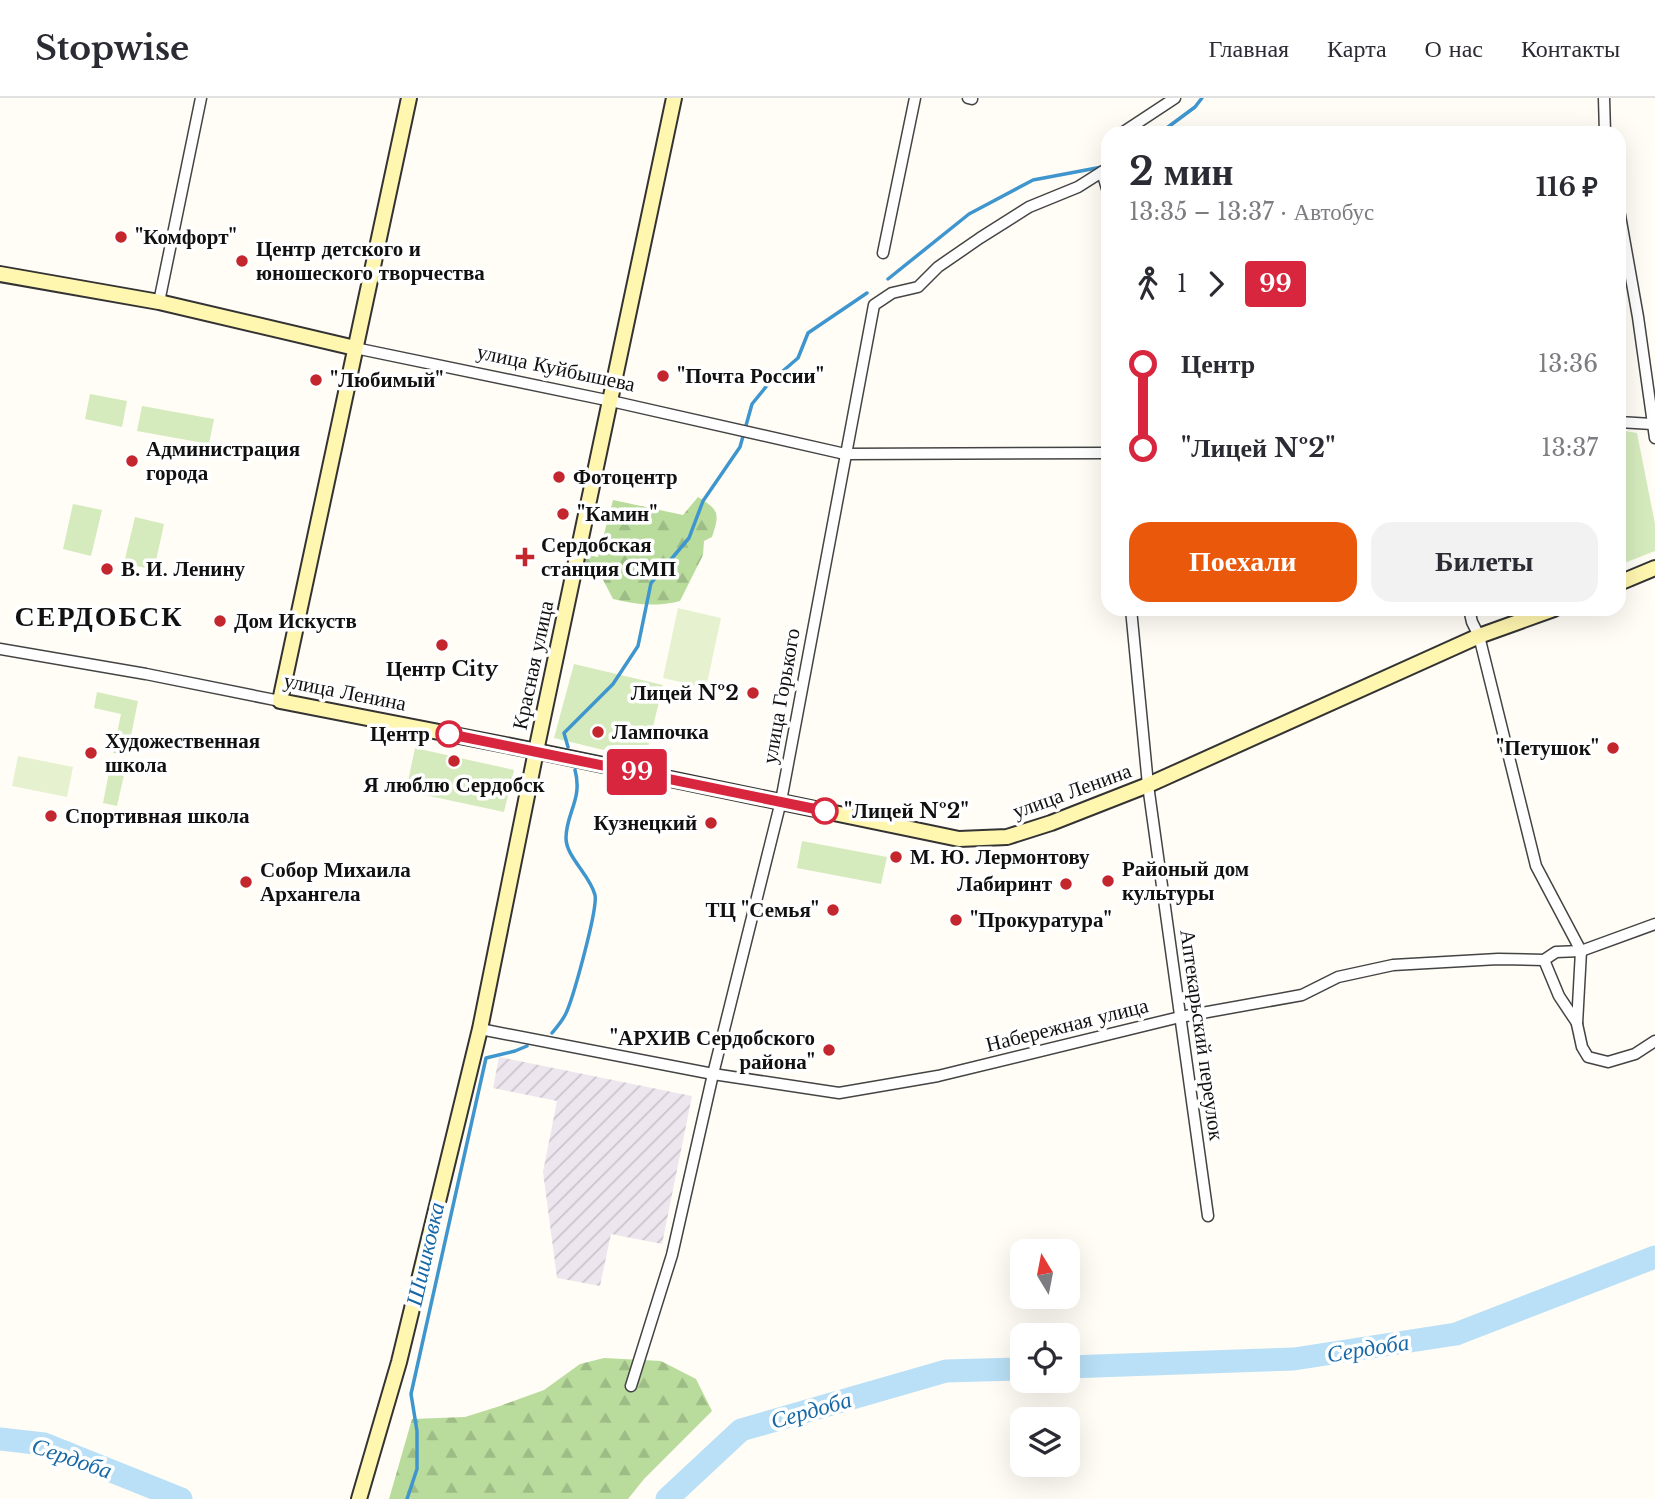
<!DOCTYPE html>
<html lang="ru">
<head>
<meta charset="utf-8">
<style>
  :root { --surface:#fff; --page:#f2f2f3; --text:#2b2b33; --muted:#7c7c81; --line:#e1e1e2; --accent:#ea580c }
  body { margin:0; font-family:"Libre Baskerville",serif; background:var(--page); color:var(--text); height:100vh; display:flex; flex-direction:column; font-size:26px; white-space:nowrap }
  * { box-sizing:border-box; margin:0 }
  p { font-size:23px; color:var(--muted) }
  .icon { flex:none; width:38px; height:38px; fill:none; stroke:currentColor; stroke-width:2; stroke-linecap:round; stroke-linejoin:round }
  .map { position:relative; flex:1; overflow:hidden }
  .details { position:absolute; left:1101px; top:28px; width:525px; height:490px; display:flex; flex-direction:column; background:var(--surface); border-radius:21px; box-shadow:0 7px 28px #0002 }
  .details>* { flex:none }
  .badge { padding:0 14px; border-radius:5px; font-size:24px; line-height:46px }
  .needle { width:46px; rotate:350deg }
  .tools { position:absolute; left:1010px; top:1141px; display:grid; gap:14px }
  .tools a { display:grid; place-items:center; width:70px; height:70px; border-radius:14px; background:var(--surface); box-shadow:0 7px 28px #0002; font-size:35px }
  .map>.badge { position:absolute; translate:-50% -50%; box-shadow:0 0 0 4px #fff }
  .legs { display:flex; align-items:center; gap:10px; height:77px; padding:0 28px; font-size:23px }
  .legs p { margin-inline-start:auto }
  .overview { display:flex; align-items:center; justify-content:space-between; height:119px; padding:0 28px }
  h1 { font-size:38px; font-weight:700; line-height:52px }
  .button { display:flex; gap:14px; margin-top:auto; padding:14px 28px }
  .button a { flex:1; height:80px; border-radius:21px; background:var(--accent); color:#fff; font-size:28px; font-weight:700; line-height:80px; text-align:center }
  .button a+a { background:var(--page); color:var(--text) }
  ul { padding:0 28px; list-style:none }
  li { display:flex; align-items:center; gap:24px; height:84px; font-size:26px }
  li i { display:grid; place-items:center; width:10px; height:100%; margin:0 9px; background:currentColor }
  li i::after { content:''; width:18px; height:18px; margin:-9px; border:5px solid; border-radius:50%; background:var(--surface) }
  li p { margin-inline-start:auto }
  li:first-child i { background:linear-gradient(#0000 50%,currentColor 0) }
  li:last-child i { background:linear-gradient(currentColor 50%,#0000 0) }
  header { display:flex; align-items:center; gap:42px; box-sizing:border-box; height:98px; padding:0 35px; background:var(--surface); border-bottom:2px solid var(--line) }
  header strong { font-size:33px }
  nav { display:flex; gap:38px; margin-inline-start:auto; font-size:24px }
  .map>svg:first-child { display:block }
  .industrial { fill:url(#industrial-furrows) }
  .grass { fill:#d5ebbd }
  .forest { fill:url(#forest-firs) }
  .pitch { fill:#e6f2cf }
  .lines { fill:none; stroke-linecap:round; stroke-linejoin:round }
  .stream { stroke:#3f96cf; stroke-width:3.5 }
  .river { stroke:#b9e0f7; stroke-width:23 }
  .street-casing { stroke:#444; stroke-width:13 }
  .secondary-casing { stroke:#333; stroke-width:18 }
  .street { stroke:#fff; stroke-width:10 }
  .secondary { stroke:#fff6b0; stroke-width:14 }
  .line-1-casing { stroke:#fff; stroke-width:16 }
  .line-1 { stroke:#d7263d; stroke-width:10 }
  .poi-dot { fill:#c4262e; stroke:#fff; stroke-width:2.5 }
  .stop-1-dot { fill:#fff; stroke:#d7263d; stroke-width:3.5 }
  .labels { text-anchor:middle; stroke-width:7; stroke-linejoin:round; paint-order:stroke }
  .poi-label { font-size:21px; font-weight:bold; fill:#111; stroke:#fff; text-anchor:start }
  .street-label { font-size:21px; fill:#111; stroke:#fff }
  .stop-label { font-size:21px; font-weight:bold; fill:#111; stroke:#fff; text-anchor:end }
  .water-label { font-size:23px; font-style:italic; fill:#1768a6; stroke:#fff }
  .district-label { font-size:28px; font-weight:bold; letter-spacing:2px; fill:#111; stroke:#fff }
</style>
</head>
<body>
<header>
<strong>Stopwise</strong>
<nav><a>Главная</a><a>Карта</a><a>О нас</a><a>Контакты</a></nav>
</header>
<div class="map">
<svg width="1655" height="1401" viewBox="0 0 1655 1401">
  <defs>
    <pattern id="industrial-furrows" width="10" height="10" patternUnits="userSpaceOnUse" patternTransform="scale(1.75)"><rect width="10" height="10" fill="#eee6ef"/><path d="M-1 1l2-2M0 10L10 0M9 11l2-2" fill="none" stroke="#cbc4cc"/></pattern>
    <pattern id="forest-firs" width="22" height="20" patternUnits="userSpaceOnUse" patternTransform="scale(1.75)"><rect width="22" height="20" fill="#b9dc9c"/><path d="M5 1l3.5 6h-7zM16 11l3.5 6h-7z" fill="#9ebc85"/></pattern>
  </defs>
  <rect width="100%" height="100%" fill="#fffdf5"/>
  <path class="industrial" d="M499,959L692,998L662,1146L611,1136L600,1188L557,1180L543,1074L557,1003L493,990Z"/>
  <g class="grass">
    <path d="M90,296L127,303L122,329L85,321Z"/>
    <path d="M142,308L214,321L209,346L137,333Z"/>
    <path d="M1619,332L1637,335L1655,426V453L1619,467Z"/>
    <path d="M73,406L102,412L91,458L63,451Z"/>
    <path d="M135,419L164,426L154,472L124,465Z"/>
    <path d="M574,566L663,587L645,662L554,640Z"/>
    <path d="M97,594L138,603L127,657L113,655L121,616L94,610Z"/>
    <path d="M415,650L514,672L504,714L406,693Z"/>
    <path d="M109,674L124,677L117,708L103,705Z"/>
    <path d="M802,743L887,759L881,786L797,770Z"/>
  </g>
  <g class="forest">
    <path d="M698,399C719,412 720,415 712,439L704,443L703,457L680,503C656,509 637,507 613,501L601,478L583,472L582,464L587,457L598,459L613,402L683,417Z"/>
    <path d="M604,1260L661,1263L696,1281L712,1313L644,1381L628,1401H389L412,1321L465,1319L500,1308L544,1292L580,1266Z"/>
  </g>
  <g class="pitch">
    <path d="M678,510L721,520L706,590L663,580Z"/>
    <path d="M18,658L73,669L67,699L12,688Z"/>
  </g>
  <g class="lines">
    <g class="stream">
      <path d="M1160,35L1195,9L1202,0"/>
      <path d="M888,181L969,116L1033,82L1102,69"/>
      <path d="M568,649L564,635L613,586L638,548L651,485L689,440L703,403L740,349L752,306L769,285L798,260L808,235L867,195"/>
      <path d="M552,935C557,929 564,921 567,913C574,896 598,811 595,797C590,777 566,759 566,740C566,715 583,701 575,672"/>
      <path d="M407,1401L417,1371V1333L411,1296L486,960L515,953L527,948"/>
    </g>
    <g class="river">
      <path d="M1068,1269L1294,1261L1456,1236L1655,1159"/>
      <path d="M0,1341L44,1346L181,1401"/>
      <path d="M667,1401L741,1332L946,1273L1022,1271"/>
    </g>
    <defs>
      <g id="street">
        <path d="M968,0L972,1"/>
        <path d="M1604,0L1605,35"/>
        <path d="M1122,35L1175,0"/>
        <path d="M1102,74L1108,94"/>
        <path d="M1619,112L1638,219L1655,340"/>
        <path d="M883,155L915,0"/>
        <path d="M159,204L201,0"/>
        <path d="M355,250L611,303L845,356L1108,355"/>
        <path d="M1619,324L1652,326"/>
        <path d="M1131,511L1148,687L1208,1118"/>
        <path d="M1469,511L1472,524L1479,538L1536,768L1581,853L1577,926L1582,949L1588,959L1608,964L1635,956L1655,943"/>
        <path d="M0,551L146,576L280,603"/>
        <path d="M1544,862L1559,898L1577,925"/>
        <path d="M480,931L713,976L839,995L938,978L1180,919L1302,897L1338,879L1393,867L1498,861L1544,862L1556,854L1581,853L1655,826"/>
        <path d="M631,1288L672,1157L713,976L781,703L874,207L892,195L918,189L938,169L980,140L1029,109L1078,89L1108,70"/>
      </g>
      <g id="secondary">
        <path d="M409,0L280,603L536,653L959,741L1007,739L1051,725L1148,687L1479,538L1554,511"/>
        <path d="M0,176L159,204L355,250"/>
        <path d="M1619,485L1655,470"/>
        <path d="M359,1401L399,1264L480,931L536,653L674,0"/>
      </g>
    </defs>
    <use href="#street" class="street-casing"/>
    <use href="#secondary" class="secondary-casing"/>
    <use href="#street" class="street"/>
    <use href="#secondary" class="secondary"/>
  </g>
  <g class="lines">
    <defs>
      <path id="line-1" d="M449,636L825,713"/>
    </defs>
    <use href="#line-1" class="line-1-casing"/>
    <use href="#line-1" class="line-1"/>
  </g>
  <g class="poi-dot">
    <circle cx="121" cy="139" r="7"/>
    <circle cx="242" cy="163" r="7"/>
    <circle cx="663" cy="278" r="7"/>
    <circle cx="316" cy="282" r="7"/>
    <circle cx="132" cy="363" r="7"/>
    <circle cx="559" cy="379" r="7"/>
    <circle cx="563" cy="416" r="7"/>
    <path d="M521.5 448.5h7v7h7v7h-7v7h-7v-7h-7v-7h7z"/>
    <circle cx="107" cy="471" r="7"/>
    <circle cx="220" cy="523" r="7"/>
    <circle cx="442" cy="547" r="7"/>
    <circle cx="753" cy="595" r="7"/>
    <circle cx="598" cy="634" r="7"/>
    <circle cx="1613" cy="650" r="7"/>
    <circle cx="91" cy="655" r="7"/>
    <circle cx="454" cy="663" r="7"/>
    <circle cx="51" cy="718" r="7"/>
    <circle cx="711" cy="725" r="7"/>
    <circle cx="896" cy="759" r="7"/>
    <circle cx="1108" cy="783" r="7"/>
    <circle cx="246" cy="784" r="7"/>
    <circle cx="1066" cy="786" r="7"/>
    <circle cx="833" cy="812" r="7"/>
    <circle cx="956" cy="822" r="7"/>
    <circle cx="829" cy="952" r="7"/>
  </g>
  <g class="stop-1-dot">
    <circle cx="449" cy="636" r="12"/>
    <circle cx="825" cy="713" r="12"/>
  </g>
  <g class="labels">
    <g class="poi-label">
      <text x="135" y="146">"Комфорт"</text>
      <text x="256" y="158">Центр детского и<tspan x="256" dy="24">юношеского творчества</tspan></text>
      <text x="677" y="285">"Почта России"</text>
      <text x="330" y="289">"Любимый"</text>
      <text x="146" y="358">Администрация<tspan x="146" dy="24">города</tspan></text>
      <text x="573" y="386">Фотоцентр</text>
      <text x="577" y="423">"Камин"</text>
      <text x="541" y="454">Сердобская<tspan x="541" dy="24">станция СМП</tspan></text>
      <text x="121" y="478">В. И. Ленину</text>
      <text x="234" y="530">Дом Искуств</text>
      <text x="442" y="578" text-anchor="middle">Центр City</text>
      <text x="739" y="602" text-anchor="end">Лицей №2</text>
      <text x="612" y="641">Лампочка</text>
      <text x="105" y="650">Художественная<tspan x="105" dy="24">школа</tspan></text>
      <text x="1599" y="657" text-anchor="end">"Петушок"</text>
      <text x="454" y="694" text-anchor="middle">Я люблю Сердобск</text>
      <text x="65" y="725">Спортивная школа</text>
      <text x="697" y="732" text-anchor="end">Кузнецкий</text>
      <text x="910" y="766">М. Ю. Лермонтову</text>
      <text x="1122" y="778">Районый дом<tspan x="1122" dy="24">культуры</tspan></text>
      <text x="260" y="779">Собор Михаила<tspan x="260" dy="24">Архангела</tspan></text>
      <text x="1052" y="793" text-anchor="end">Лабиринт</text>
      <text x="819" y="819" text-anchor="end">ТЦ "Семья"</text>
      <text x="970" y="829">"Прокуратура"</text>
      <text x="815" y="947" text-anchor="end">"АРХИВ Сердобского<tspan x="815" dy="24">района"</tspan></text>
    </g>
    <g class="street-label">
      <text transform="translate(556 270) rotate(12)" y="7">улица Куйбышева</text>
      <text transform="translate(533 567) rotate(-78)" y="7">Красная улица</text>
      <text transform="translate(345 594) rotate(11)" y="7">улица Ленина</text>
      <text transform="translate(781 598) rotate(-80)" y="7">улица Горького</text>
      <text transform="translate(1072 693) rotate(-20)" y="7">улица Ленина</text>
      <text transform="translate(1067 927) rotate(-14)" y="7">Набережная улица</text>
      <text transform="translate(1202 937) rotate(82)" y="7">Аптекарьский переулок</text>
    </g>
    <g class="stop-label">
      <text x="430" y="643">Центр</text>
      <text x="844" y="720" text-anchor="start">"Лицей №2"</text>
    </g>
    <g class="water-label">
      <text transform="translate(425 1156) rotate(-77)" y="8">Шишковка</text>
      <text transform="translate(1368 1250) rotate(-9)" y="8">Сердоба</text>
      <text transform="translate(811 1312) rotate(-16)" y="8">Сердоба</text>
      <text transform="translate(72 1360) rotate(19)" y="8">Сердоба</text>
    </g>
    <g class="district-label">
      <text x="99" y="528">СЕРДОБСК</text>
    </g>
  </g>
</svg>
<div class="tools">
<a><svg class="needle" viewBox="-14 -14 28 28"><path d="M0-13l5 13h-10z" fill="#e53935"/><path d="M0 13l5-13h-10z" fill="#7c7c81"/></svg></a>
<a><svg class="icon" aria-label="locate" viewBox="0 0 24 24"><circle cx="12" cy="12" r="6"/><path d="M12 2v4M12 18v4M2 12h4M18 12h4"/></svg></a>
<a><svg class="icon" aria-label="layers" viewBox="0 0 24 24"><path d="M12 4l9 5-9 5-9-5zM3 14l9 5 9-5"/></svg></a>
</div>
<b class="badge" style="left:637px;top:674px;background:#d7263d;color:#fff">99</b>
<section class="details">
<div class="overview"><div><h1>2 мин</h1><p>13:35 – 13:37 · Автобус</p></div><b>116 ₽</b></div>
<div class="legs"><svg class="icon" aria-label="walk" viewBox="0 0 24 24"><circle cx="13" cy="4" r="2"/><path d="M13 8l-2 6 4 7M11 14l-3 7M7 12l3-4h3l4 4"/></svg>1<svg class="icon" aria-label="forward" viewBox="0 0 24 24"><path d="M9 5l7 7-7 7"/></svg><b class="badge" style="background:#d7263d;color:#fff">99</b></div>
<ul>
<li><i style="color:#d7263d"></i><b>Центр</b><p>13:36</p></li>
<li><i style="color:#d7263d"></i><b>&quot;Лицей №2&quot;</b><p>13:37</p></li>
</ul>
<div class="button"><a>Поехали</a><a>Билеты</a></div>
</section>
</div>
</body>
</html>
